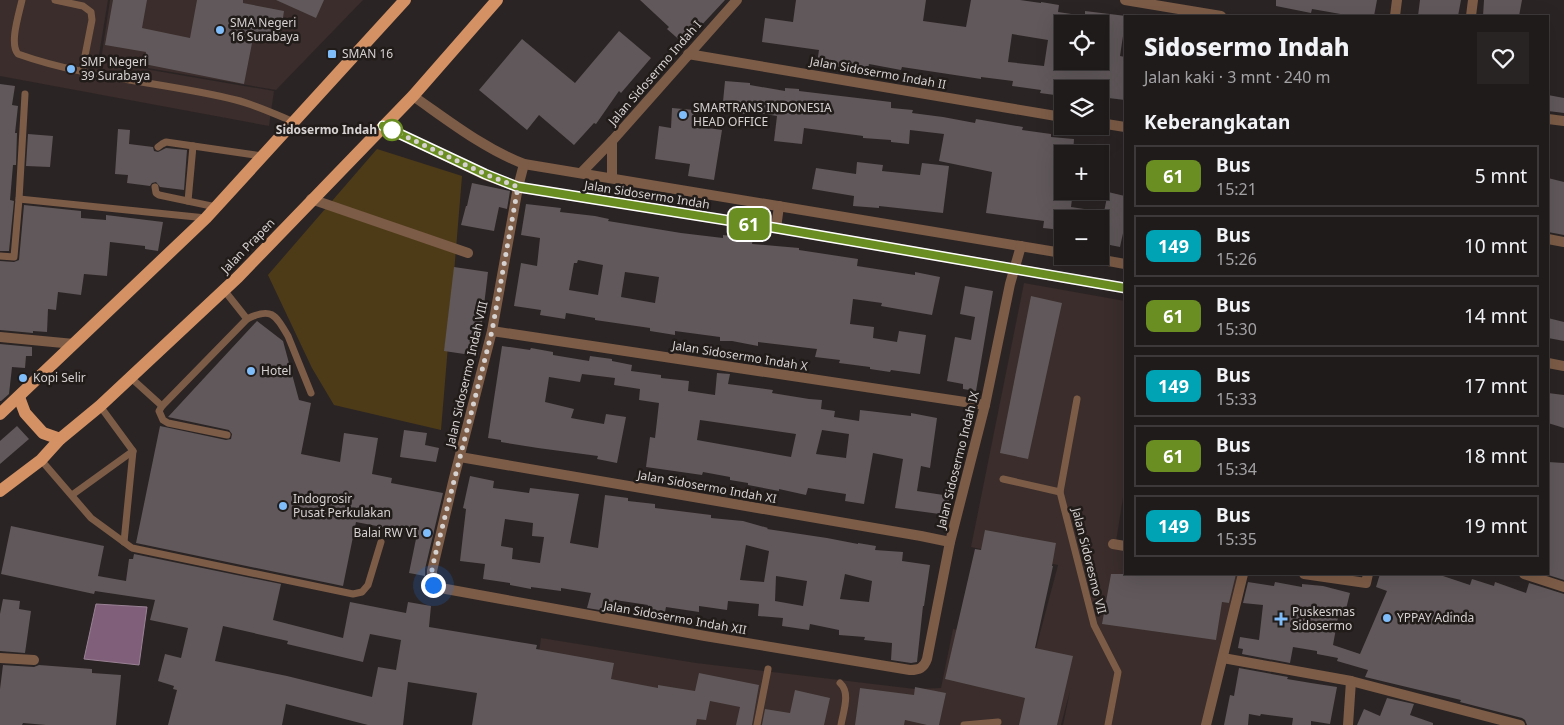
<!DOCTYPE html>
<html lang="id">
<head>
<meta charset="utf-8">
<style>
  :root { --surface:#201b1b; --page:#282424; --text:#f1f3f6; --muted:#a2a1a3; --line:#3d393a }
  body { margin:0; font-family:"Noto Sans",sans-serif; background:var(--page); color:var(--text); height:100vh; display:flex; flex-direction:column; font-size:19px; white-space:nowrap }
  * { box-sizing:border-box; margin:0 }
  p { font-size:16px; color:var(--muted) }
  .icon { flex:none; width:28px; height:28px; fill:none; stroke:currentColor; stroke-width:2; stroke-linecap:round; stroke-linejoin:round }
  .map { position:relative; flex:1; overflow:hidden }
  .sheet { position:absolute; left:1124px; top:15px; width:425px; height:560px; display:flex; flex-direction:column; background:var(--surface); border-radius:0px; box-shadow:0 5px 20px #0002,0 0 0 1px var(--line) }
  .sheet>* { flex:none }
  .badge { padding:0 10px; border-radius:8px; font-size:18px; line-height:32px }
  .tools { position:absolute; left:1054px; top:15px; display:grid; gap:10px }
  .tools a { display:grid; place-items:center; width:55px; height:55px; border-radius:0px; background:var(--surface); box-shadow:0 5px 20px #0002,0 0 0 1px var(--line); font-size:25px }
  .you { position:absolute; width:25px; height:25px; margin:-12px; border:4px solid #fff; border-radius:50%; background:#1a73e8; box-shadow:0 0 0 8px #1a73e833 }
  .map>.badge { position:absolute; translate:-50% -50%; box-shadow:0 0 0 2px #fff }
  h2 { padding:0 20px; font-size:19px; line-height:45px }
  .round { display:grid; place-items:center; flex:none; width:52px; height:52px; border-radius:0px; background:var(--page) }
  .head { display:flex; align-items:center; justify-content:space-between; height:85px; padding:0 20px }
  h1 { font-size:24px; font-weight:800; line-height:38px }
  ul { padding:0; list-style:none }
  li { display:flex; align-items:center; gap:15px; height:62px; margin:0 10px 8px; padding:0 10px; border:2px solid var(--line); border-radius:0px }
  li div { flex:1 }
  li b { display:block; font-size:19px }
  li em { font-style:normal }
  li .badge { min-width:55px; font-weight:700; text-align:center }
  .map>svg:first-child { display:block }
  .built { fill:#3a2d2b }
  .green { fill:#4d3b18 }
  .water { fill:#805f7b; stroke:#9a8295 }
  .building { fill:#60585a; fill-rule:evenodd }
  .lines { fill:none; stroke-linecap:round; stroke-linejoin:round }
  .lane { stroke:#7c5c47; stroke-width:7 }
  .street { stroke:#7c5c47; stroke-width:10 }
  .primary { stroke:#d39164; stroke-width:12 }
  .line-casing { stroke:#fff; stroke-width:11 }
  .line { stroke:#6b8e23; stroke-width:8 }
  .walk { stroke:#d6d2d1; stroke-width:5; stroke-dasharray:0 9 }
  .poi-dot { fill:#7fbdfa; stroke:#211b1a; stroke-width:2 }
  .stop-dot { fill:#fff; stroke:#6b8e23; stroke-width:2.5 }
  .labels { text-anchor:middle; stroke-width:5; stroke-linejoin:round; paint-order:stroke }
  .poi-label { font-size:12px; fill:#d6d2d1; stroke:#211b1a; text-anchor:start }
  .street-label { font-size:12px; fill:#d6d2d1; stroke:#211b1a }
  .stop-label { font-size:12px; font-weight:bold; fill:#d6d2d1; stroke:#211b1a; text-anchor:end }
</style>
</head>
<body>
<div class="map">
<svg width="1564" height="725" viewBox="0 0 1564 725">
  <rect width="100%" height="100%" fill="#2b2424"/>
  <g class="built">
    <path d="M0,0H108L98,61L274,91L269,126L0,76Z"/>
    <path d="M110,0H363L276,90L101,60Z"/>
    <path d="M1024,283L1125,301V485L1115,548L1125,550V574H1241L1207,725H1063L1070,691L1061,725H504L536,674L541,638L696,663L915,689L941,688L953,629L1036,648L1058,565L971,547Z"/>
  </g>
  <path class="green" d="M377,149L462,176L441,430L334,405L312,368L268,275Z"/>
  <path class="water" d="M96,604L147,607L139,665L84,659Z"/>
  <g class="building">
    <path d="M113,0H147L142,28L190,38L197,0H243V3L284,11L280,38L254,33L244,84L144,64L146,52L105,45Z"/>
    <path d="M276,0H324L316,18Z"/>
    <path d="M640,0H725L684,44L667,29L669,27Z"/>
    <path d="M796,0H926L923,21L966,27L971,0H1020L1041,3V2L1059,5L1058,12L1085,16V11L1126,16L1120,56L1125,57V100L1100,97V89H1062V96L1040,93L1041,90L1012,86L1013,81L981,77V79L902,67L901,70L869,64L868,69L841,63V67L817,63L819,50L762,42L765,18L793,22ZM1062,24H1100V61H1093L1092,66L1062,61ZM1012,34L1048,40L1044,66L1008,62Z"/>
    <path d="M1276,0H1377L1374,16H1352L1312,9L1311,13L1276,6Z"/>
    <path d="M1420,0H1461L1458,16H1418Z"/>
    <path d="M1484,0H1522L1519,16H1483Z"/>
    <path d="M619,31L651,58L621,93L619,91L596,124L594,123L574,145L539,115L527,130L479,90L522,39L575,83Z"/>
    <path d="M725,81L750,83V85L785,91V88L799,89V91L891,102V108L913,110L912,113L943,117L975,123L976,119L1023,127L1022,130L1051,134V137L1074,139L1073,154H1062V191H1073L1071,207L1104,212L1108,192L1125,196V224L1120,247L1100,243V219H1062V230L1043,228L1044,221L986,213L992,172L939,161L944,134L910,130L909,144L891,142V140L863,138V136L804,128L802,144L774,141L777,116L747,111V114L722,112Z"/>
    <path d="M0,84L15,86L12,105L18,106L15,133H17L16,165H13L10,200L14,201L9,251H0Z"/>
    <path d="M1548,95L1564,98V113L1548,111Z"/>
    <path d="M672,108L694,110L693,126L722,130L714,180L688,176L690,164L655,159L659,126L671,128Z"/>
    <path d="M118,129L130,130L129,144L153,147L154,151L158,152L166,148L187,150L184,190L160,187L156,182L152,183L150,186L127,183L128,175L115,174Z"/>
    <path d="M28,134L53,136L50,167L26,166Z"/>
    <path d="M857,162L883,165L882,171L920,175L922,163L949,166L943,213L879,206V208L853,206L854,196L812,189L816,168L856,174Z"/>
    <path d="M1548,178L1564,182V235L1548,232Z"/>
    <path d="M472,183L510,191L507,209L499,207L494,231L461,225L466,206H467Z"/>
    <path d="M526,204L561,208L560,212L595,216L609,219L608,221L681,233L723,238V235L753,239L752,244L799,248V250L858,259L857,266L915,275V272L940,277L932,315L881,306L882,303L853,299L850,324L874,327L873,338L897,342L899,331L926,335L920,374L891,370L890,372L870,369V367L839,363L840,360L815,357L817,349L758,342V346L732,341H720V337L675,331V335L650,331V328L595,320V318L566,313L565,319L540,315L541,310L514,306L521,263L537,266L540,238L521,235ZM578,260L603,265L598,295L569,290L574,263H577ZM625,272L659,277L655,303L621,297Z"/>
    <path d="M24,205L81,211V218L106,220V215L163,222L158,251L145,249V246L110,242L107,276L84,274L81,295L58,292L56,310L48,309L47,332L33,331V333L0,330V261L14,262L19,260Z"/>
    <path d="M454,267L488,272L478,356L444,351Z"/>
    <path d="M965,286L993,291L976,391L963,389V384L947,381L955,337L971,340L975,317L960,314Z"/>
    <path d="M1031,296L1062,303L1028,459L1000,453Z"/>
    <path d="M1548,318L1564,322V341L1548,338Z"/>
    <path d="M257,321L283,341L299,400L311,403L301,454L340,462L344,433L378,438L372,474L392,478L391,483L443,493L425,569V576L409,573L417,534L356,522L343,586L136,543L160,426L226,440L231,439L232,434L229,430L168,417Z"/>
    <path d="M0,344L32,347V356H26L25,368L12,367L9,394L1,401H0Z"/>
    <path d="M502,346L530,350L531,348L553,352V355L589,361L590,356L612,359V361L632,365L631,371L661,375V378L689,381L688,391L715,395L717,373L730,374L728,384L773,390L772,393L809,399L822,400L821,409L835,411L834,417L859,421L860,410L911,416V413L937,418L930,468L921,466L917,491L950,496L947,515L895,508L903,459L873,453L864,504L845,501L846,494L808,488L806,495L779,489V491L748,485V483L730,480V477L703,472L702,475L646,467L650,437L655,438L659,403L639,400L640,389L614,385L615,378L582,374L580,382L549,377L545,402L574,409L571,418L604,424L606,414L626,417L617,463L597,459L598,456L538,448L501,442V440L488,438ZM700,420L796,434L791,457L697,440ZM822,430L849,434L846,458L816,454Z"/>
    <path d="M1548,393L1564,395V428L1548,423Z"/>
    <path d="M17,426L29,439L0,464V441Z"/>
    <path d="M404,430L427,433L425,445L439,448L436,462L400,457Z"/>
    <path d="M1548,462L1564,463V580L1545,574H1548Z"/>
    <path d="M470,476L494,481L493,488L529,493L530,488L579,494L570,543L598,548L605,495L628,498V501L655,504V508L711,515V518L743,521L768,528L767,529L827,538L858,544V543L876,546L875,550L903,552L902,561L930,565L924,606H923L917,662L911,663L891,660L892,643L864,640L865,637L839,635V630L810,624L809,630L782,626L783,618L758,616L759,604L728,601L727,610L699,606V612L666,607L665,612L647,609L648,605L615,600L612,612L587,608L591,593L561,588V591L531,587V589L510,585V583L483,579L485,564L460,561L466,509L463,508ZM505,519L533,523L532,536L544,537L540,563L512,559L513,548L501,546ZM746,545L769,551L764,582L740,580ZM845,574L872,581L869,602L840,599ZM776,576L807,581L803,606L775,601Z"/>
    <path d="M11,526L104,546L98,576L126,581L129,559H133L134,554L281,584L273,620L343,638L350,602L406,613L408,602L431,606L429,627L537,645L536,649L614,663L611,679L658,688V685L695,691L699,673L759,685L752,725H736L740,707L710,701L706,720L697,719L696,725H472L477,693L408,682L403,725H368L286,704L282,725H168L177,690L173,689L174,686L158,681L165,654L181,658L188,628L150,620L155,600L95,591L94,594L1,574ZM223,626L288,641L287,644L363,662L370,634L401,640L396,670L378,667L372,697L287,676L215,661Z"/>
    <path d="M985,530L1056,543L1052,566H1053L1035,648L1073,656L1057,725H1019L1025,698L945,679L975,549L981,550Z"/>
    <path d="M1111,574H1236L1229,603L1222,602L1216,640L1102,624Z"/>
    <path d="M1380,574H1437L1470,585L1472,579L1494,586L1495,582L1526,593L1529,583L1564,594V725H1527L1525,720L1522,718L1460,702L1461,700L1365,677L1368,670L1337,661L1338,658L1317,654V651L1293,647L1290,663L1242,654L1243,649L1238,648L1240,637L1259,640L1263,605L1243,603L1248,582L1274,586L1275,582L1302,587V584L1323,586L1350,593L1345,613L1339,612L1333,645L1360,654L1387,591L1376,587Z"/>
    <path d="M3,599L20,601L19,609L31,611L25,653L0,651V614Z"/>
    <path d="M3,665L34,667L39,665L92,669V673L121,675L116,725H46L23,723L22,725H0V689Z"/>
    <path d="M1239,668L1288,677L1287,679L1311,683L1337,687L1330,724L1311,721V725H1292L1293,718L1261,714L1260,716L1249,714L1248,725H1224L1230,695L1234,696Z"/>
    <path d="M915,687L946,693L939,725H927L905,720L904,725H855L860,688L914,695Z"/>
    <path d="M795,690L830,698L824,725H762L765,709L790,713Z"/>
    <path d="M1387,698L1414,704L1410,715L1433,723V725H1357L1364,709L1380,716Z"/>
  </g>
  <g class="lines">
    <g class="lane">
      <path d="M22,0C19,14 9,44 18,54C88,79 164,82 236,100C256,105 275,114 294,122"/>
      <path d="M55,0L83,6L91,12L92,20L82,71"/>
      <path d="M158,147L162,144L166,142L262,156"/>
      <path d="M155,187L156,193L159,195L216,207"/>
      <path d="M19,199L206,218"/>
      <path d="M188,201L193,146"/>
      <path d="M0,256L14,257L19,199L25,94"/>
      <path d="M224,290L247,319"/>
      <path d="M130,377L162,406"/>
      <path d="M1077,399L1060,492L1094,625L1118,672L1108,725"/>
      <path d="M100,406L133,451L124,542"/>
      <path d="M227,435L168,423L163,420L159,411L162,406L247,319C271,307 275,314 288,336L311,393"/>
      <path d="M41,460L91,518L132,548L353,594L362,592L368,585L381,542"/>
      <path d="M1003,479L1060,492"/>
      <path d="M72,495L133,451"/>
      <path d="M840,683C851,693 843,712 841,725"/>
      <path d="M757,725L768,669"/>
      <path d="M964,725L998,722"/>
    </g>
    <g class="street">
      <path d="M1125,0L1221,16"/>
      <path d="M1395,16L1397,0"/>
      <path d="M1471,16L1473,0"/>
      <path d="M688,54L1062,117"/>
      <path d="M413,96C449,121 483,148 524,164L1062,253"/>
      <path d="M1548,119L1564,121"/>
      <path d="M1100,123L1125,127"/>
      <path d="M383,126L485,175L518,187L776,228L1125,288"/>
      <path d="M612,141V178"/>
      <path d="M524,164L518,187L492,331L454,478L432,571V584L435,587L705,636L910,670C919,670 924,668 927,659L950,542L985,405L1010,284L1021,246"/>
      <path d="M581,173L612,141L737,0"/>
      <path d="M311,199L468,253"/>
      <path d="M776,228L779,206"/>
      <path d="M1548,239L1564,242"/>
      <path d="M1081,256L1125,264"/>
      <path d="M492,331L985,405"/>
      <path d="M0,337L74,344"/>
      <path d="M1548,363L1564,366"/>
      <path d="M460,457L921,536L950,542"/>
      <path d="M1113,544L1125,546"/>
      <path d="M1304,574L1366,583L1368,574"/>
      <path d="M1524,574L1564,587"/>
      <path d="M0,658L34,660"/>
      <path d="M1223,658L1351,681L1520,725"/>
      <path d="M1206,725L1243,574"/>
      <path d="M1348,725L1351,681"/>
    </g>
    <g class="primary">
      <path d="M19,397L25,413L43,433L60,439"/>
      <path d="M0,414L206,218L405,0"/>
      <path d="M0,491L41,460L60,439L100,406L238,277L413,96L497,0"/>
    </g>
  </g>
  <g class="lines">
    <defs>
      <path id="line" d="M383,126L485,174L518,187L776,228L1125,288"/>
    </defs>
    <use href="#line" class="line-casing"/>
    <use href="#line" class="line"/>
    <path class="walk" d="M392,130L485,174L518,187L492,331L436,552C434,562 429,575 433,585"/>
  </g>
  <g class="poi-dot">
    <circle cx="220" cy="30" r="5"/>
    <rect x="327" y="49" width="10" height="10" rx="2.5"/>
    <circle cx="71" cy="69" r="5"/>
    <circle cx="683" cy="115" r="5"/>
    <circle cx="251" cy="371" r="5"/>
    <circle cx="23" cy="378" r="5"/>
    <circle cx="283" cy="506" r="5"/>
    <circle cx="427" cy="533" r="5"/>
    <circle cx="1387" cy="618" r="5"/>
    <path d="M1278.5 611.5h5v5h5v5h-5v5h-5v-5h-5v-5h5z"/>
  </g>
  <circle class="stop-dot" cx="392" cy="130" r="10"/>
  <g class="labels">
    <g class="poi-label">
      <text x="230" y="27">SMA Negeri<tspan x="230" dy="14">16 Surabaya</tspan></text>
      <text x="342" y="58">SMAN 16</text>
      <text x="81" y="66">SMP Negeri<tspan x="81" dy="14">39 Surabaya</tspan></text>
      <text x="693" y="112">SMARTRANS INDONESIA<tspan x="693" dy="14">HEAD OFFICE</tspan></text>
      <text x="261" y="375">Hotel</text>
      <text x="33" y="382">Kopi Selir</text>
      <text x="293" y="503">Indogrosir<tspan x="293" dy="14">Pusat Perkulakan</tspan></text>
      <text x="417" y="537" text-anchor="end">Balai RW VI</text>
      <text x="1292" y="616">Puskesmas<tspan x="1292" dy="14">Sidosermo</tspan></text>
      <text x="1397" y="622">YPPAY Adinda</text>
    </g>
    <g class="street-label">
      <text transform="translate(655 73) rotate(-49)" y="4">Jalan Sidosermo Indah I</text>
      <text transform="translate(878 73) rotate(10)" y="4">Jalan Sidosermo Indah II</text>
      <text transform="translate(647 195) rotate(9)" y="4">Jalan Sidosermo Indah</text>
      <text transform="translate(248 246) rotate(-46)" y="4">Jalan Prapen</text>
      <text transform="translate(740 356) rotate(9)" y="4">Jalan Sidosermo Indah X</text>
      <text transform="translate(467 374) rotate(-77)" y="4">Jalan Sidosermo Indah VIII</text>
      <text transform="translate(958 460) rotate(-76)" y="4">Jalan Sidosermo Indah IX</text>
      <text transform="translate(707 487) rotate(10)" y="4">Jalan Sidosermo Indah XI</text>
      <text transform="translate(1089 561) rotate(76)" y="4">Jalan Sidoresmo VII</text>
      <text transform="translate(675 618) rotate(10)" y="4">Jalan Sidosermo Indah XII</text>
    </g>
    <g class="stop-label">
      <text x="377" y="134">Sidosermo Indah</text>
    </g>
  </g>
</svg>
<div class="tools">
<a><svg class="icon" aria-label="locate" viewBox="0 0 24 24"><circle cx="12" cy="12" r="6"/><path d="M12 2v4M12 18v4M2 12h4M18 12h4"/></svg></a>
<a><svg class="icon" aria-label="layers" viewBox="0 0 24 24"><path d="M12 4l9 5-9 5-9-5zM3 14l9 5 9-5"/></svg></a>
<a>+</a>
<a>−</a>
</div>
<div class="you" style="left:433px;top:585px"></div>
<b class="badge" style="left:749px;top:224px;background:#6b8e23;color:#fff">61</b>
<section class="sheet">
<div class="head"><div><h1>Sidosermo Indah</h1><p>Jalan kaki · 3 mnt · 240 m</p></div><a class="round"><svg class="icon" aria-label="heart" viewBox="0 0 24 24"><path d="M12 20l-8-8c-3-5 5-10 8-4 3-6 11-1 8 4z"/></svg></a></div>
<h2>Keberangkatan</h2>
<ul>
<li><span class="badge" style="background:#6b8e23;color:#fff">61</span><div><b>Bus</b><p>15:21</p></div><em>5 mnt</em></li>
<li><span class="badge" style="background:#00a3b4;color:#fff">149</span><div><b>Bus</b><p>15:26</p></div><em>10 mnt</em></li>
<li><span class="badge" style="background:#6b8e23;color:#fff">61</span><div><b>Bus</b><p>15:30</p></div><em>14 mnt</em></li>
<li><span class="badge" style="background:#00a3b4;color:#fff">149</span><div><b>Bus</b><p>15:33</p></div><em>17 mnt</em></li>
<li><span class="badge" style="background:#6b8e23;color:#fff">61</span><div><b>Bus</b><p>15:34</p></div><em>18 mnt</em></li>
<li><span class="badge" style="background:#00a3b4;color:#fff">149</span><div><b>Bus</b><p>15:35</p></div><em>19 mnt</em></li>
</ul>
</section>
</div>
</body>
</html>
